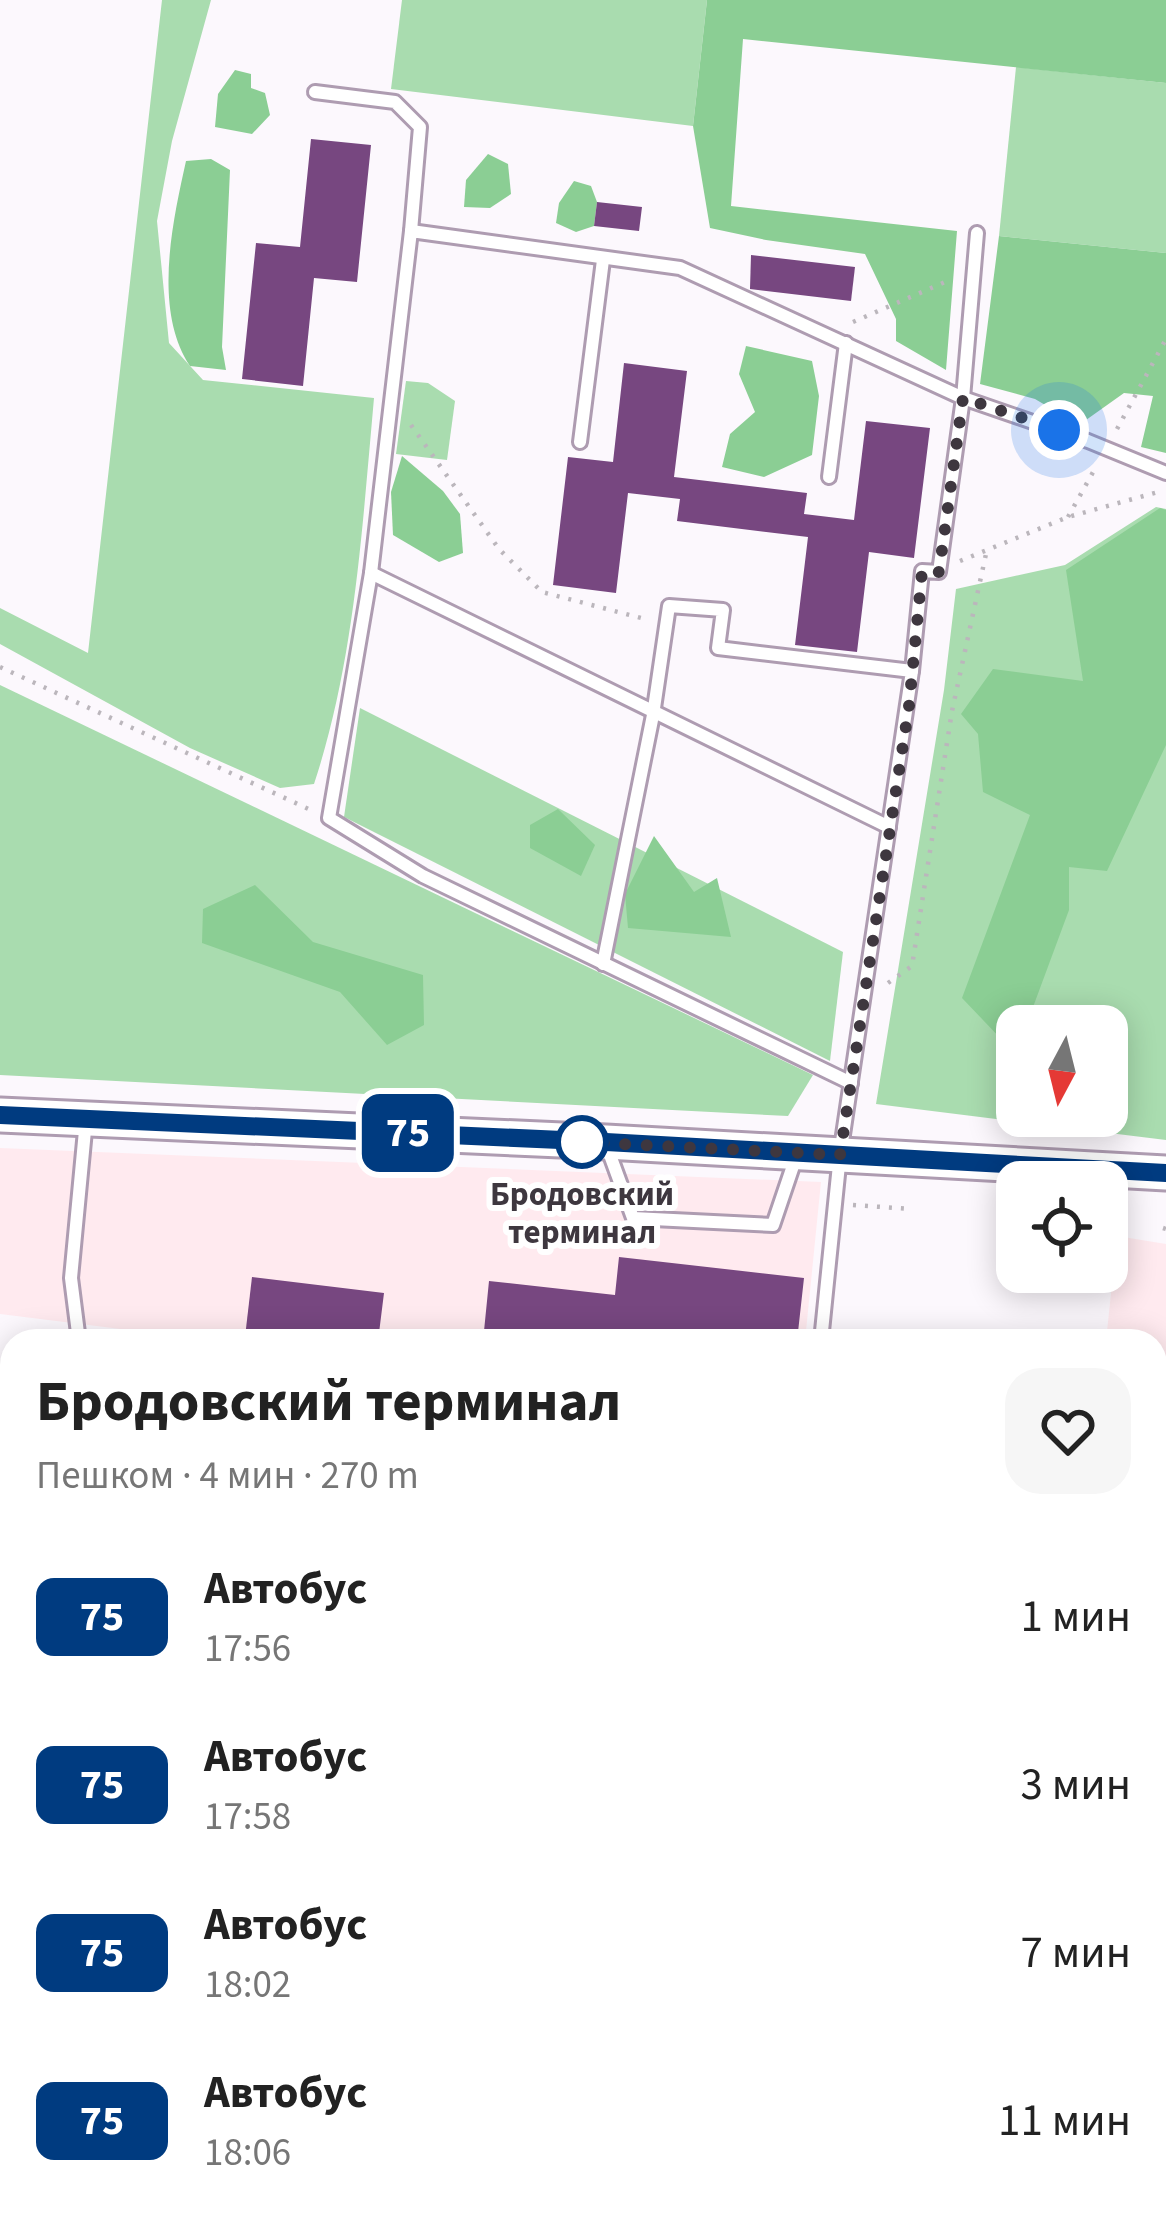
<!DOCTYPE html>
<html lang="ru">
<head>
<meta charset="utf-8">
<style>
  :root { --surface:#fff; --page:#f6f6f6; --text:#222; --muted:#767676 }
  body { margin:0; font-family:"Source Sans 3",sans-serif; background:var(--page); color:var(--text); height:100vh; display:flex; flex-direction:column; font-size:45px; white-space:nowrap }
  * { box-sizing:border-box; margin:0 }
  p { font-size:39px; color:var(--muted) }
  .icon { flex:none; width:66px; height:66px; fill:none; stroke:currentColor; stroke-width:2; stroke-linecap:round; stroke-linejoin:round }
  .map { position:relative; flex:1; overflow:hidden }
  .sheet { position:absolute; left:0px; top:1329px; width:1167px; height:903px; display:flex; flex-direction:column; background:var(--surface); border-radius:36px 36px 0 0; box-shadow:0 6px 30px #0003 }
  .sheet>* { flex:none }
  .badge { padding:0 24px; border-radius:18px; font-size:42px; line-height:78px }
  .needle { width:78px; rotate:187deg }
  .fabs { position:absolute; left:996px; top:1005px; display:grid; gap:24px }
  .fabs a { display:grid; place-items:center; width:132px; height:132px; border-radius:24px; background:var(--surface); box-shadow:0 6px 30px #0003; font-size:60px }
  .you { position:absolute; width:60px; height:60px; margin:-30px; border:9px solid #fff; border-radius:50%; background:#1a73e8; box-shadow:0 0 0 18px #1a73e833 }
  .map>.badge { position:absolute; translate:-50% -50%; box-shadow:0 0 0 6px #fff }
  .round { display:grid; place-items:center; flex:none; width:126px; height:126px; border-radius:36px; background:var(--page) }
  .head { display:flex; align-items:center; justify-content:space-between; height:204px; padding:0 36px }
  h1 { font-size:57px; font-weight:700; line-height:90px }
  ul { padding:0; list-style:none }
  li { display:flex; align-items:center; gap:36px; height:168px; padding:0 36px }
  li div { flex:1 }
  li b { display:block; font-size:45px }
  li em { font-style:normal }
  li .badge { min-width:132px; font-weight:700; text-align:center }
  .map>svg:first-child { display:block }
  .commercial { fill:#ffeaef }
  .green { fill:#a9dcaf; fill-rule:evenodd }
  .forest { fill:#8bce94 }
  .building { fill:#774780 }
  .lines { fill:none; stroke-linecap:round; stroke-linejoin:round }
  .lane-casing { stroke:#ae9cb1; stroke-width:18 }
  .street-casing { stroke:#ae9cb1; stroke-width:30 }
  .secondary-casing { stroke:#ae9cb1; stroke-width:39 }
  .path { stroke:#bbb6bc; stroke-width:4.5; stroke-dasharray:3 9; stroke-linecap:butt }
  .lane { stroke:#fff; stroke-width:12 }
  .street { stroke:#fff; stroke-width:24 }
  .secondary { stroke:#fff; stroke-width:33 }
  .line-casing { stroke:#fff; stroke-width:27 }
  .line { stroke:#003b80; stroke-width:18 }
  .walk { stroke:#3e373f; stroke-width:12; stroke-dasharray:0 21.6 }
  .stop-dot { fill:#fff; stroke:#003b80; stroke-width:6 }
  .labels { text-anchor:middle; stroke-width:12; stroke-linejoin:round; paint-order:stroke }
  .stop-label { font-size:33px; font-weight:bold; fill:#3e373f; stroke:#fff }
</style>
</head>
<body>
<div class="map">
<svg width="1166" height="2230" viewBox="0 0 1166 2230">
  <rect width="100%" height="100%" fill="#fcf8fd"/>
  <g class="commercial">
    <path d="M0,1148L821,1182L805,1341H217L0,1314Z"/>
    <path d="M1117,1236L1166,1244V1777L1155,1775V1341H1106Z"/>
  </g>
  <g class="green">
    <path d="M162,0H211L172,141L157,221L169,343L203,380L374,398C362,528 355,660 314,784L280,788L190,748L0,644V608L88,653Z"/>
    <path d="M402,0H707L693,126L391,89Z"/>
    <path d="M1016,67L1166,83V253L999,236Z"/>
    <path d="M406,381L428,383L455,401L447,460L396,454Z"/>
    <path d="M1156,507L1166,509V1140L876,1104L944,690L956,589L1065,565ZM1017,1026H1107V1116H1017Z"/>
    <path d="M0,685L813,1075L788,1116L0,1075Z"/>
    <path d="M360,708L843,952L830,1061L344,817Z"/>
  </g>
  <g class="forest">
    <path d="M707,0H1166V83L743,39L731,206L957,231L946,370L896,341V319L865,254L766,240L710,228L693,126Z"/>
    <path d="M235,70L251,74V88L265,93L270,115L252,134L215,127L218,94Z"/>
    <path d="M488,154L508,164L511,194L490,208L464,207L466,180Z"/>
    <path d="M211,159L230,170L222,347L226,370L190,366C153,310 172,224 186,161Z"/>
    <path d="M574,181L591,186L597,202L594,226L576,232L556,223L559,203Z"/>
    <path d="M999,236L1166,253V453L1141,447L1153,396L1124,393L1079,425L1035,399L980,384Z"/>
    <path d="M746,346L812,361L819,396L812,455L764,477L722,467L730,434L755,412L739,374Z"/>
    <path d="M402,456L443,491L460,514L463,553L439,562L393,535L391,492Z"/>
    <path d="M1160,508L1166,510V745L1107,871L1069,867V910L1026,1026H1017V1036L1004,1042L962,998L1030,815L983,792L978,734L961,714L993,669L1083,681L1066,570Z"/>
    <path d="M558,809L595,845L581,876L530,848V825Z"/>
    <path d="M654,836L694,892L717,878L731,937L628,928L625,894Z"/>
    <path d="M255,885L313,942L423,975L424,1025L387,1045L340,992L202,943L203,909Z"/>
  </g>
  <g class="building">
    <path d="M311,139L371,145L357,282L314,278L303,386L242,379L256,243L300,247Z"/>
    <path d="M597,202L642,207L639,231L594,226Z"/>
    <path d="M751,255L855,267L851,301L750,289Z"/>
    <path d="M624,363L687,371L674,477L807,493L804,514L854,520L866,421L930,428L914,558L869,552L857,652L795,645L808,537L677,521L680,499L628,493L616,593L553,585L568,457L613,462Z"/>
    <path d="M619,1257L804,1278L797,1341H483L489,1281L615,1295Z"/>
    <path d="M252,1277L384,1293L378,1341H280L245,1337Z"/>
  </g>
  <g class="lines">
    <defs>
      <g id="lane">
        <path d="M315,92L395,102L420,127L411,231"/>
        <path d="M580,442L603,260"/>
        <path d="M829,477L846,343"/>
        <path d="M371,573L889,827"/>
        <path d="M912,671L922,571L939,572L963,398L977,233"/>
        <path d="M603,964L653,715L669,606L723,610L718,648L912,671L840,1155L821,1341"/>
        <path d="M851,1083L423,876L329,818L371,573L411,231L680,268L963,398L1088,441L1166,473"/>
        <path d="M606,1144L633,1218L773,1225L796,1157"/>
        <path d="M79,1341L71,1278L86,1120"/>
        <path d="M1155,1483L1166,1484"/>
        <path d="M1155,1792L1166,1793"/>
        <path d="M0,1873L12,1902"/>
        <path d="M0,2197L12,2191"/>
        <path d="M694,2220L698,2230"/>
        <path d="M221,2230L222,2220"/>
        <path d="M763,2230L786,2220"/>
      </g>
      <g id="street">
        <path d="M0,1629L12,1660"/>
        <path d="M156,2220L157,2230"/>
      </g>
      <path id="secondary" d="M0,1115L606,1142L1166,1173"/>
    </defs>
    <use href="#lane" class="lane-casing"/>
    <use href="#street" class="street-casing"/>
    <use href="#secondary" class="secondary-casing"/>
    <g class="path">
      <path d="M853,322L952,279"/>
      <path d="M411,425L499,549L542,592L645,619"/>
      <path d="M1117,429L1166,339"/>
      <path d="M1068,517L1097,465"/>
      <path d="M960,561L1068,517L1158,492"/>
      <path d="M0,667L313,811"/>
      <path d="M888,983L912,966L952,711L986,554"/>
      <path d="M853,1205L911,1209"/>
      <path d="M1163,1228L1166,1229"/>
    </g>
    <use href="#lane" class="lane"/>
    <use href="#street" class="street"/>
    <use href="#secondary" class="secondary"/>
  </g>
  <g class="lines">
    <defs>
      <path id="line" d="M0,1115L606,1142L1166,1173"/>
    </defs>
    <use href="#line" class="line-casing"/>
    <use href="#line" class="line"/>
    <path class="walk" d="M582,1142L840,1155L909,706L922,572H939L963,398L1059,430"/>
  </g>
  <circle class="stop-dot" cx="582" cy="1142" r="24"/>
  <g class="labels">
    <g class="stop-label">
      <text x="582" y="1205">Бродовский<tspan x="582" dy="38">терминал</tspan></text>
    </g>
  </g>
</svg>
<div class="fabs">
<a><svg class="needle" viewBox="-14 -14 28 28"><path d="M0-13l5 13h-10z" fill="#e53935"/><path d="M0 13l5-13h-10z" fill="#767676"/></svg></a>
<a><svg class="icon" aria-label="locate" viewBox="0 0 24 24"><circle cx="12" cy="12" r="6"/><path d="M12 2v4M12 18v4M2 12h4M18 12h4"/></svg></a>
</div>
<div class="you" style="left:1059px;top:430px"></div>
<b class="badge" style="left:408px;top:1133px;background:#003b80;color:#fff">75</b>
<section class="sheet">
<div class="head"><div><h1>Бродовский терминал</h1><p>Пешком · 4 мин · 270 m</p></div><a class="round"><svg class="icon" aria-label="heart" viewBox="0 0 24 24"><path d="M12 20l-8-8c-3-5 5-10 8-4 3-6 11-1 8 4z"/></svg></a></div>
<ul>
<li><span class="badge" style="background:#003b80;color:#fff">75</span><div><b>Автобус</b><p>17:56</p></div><em>1 мин</em></li>
<li><span class="badge" style="background:#003b80;color:#fff">75</span><div><b>Автобус</b><p>17:58</p></div><em>3 мин</em></li>
<li><span class="badge" style="background:#003b80;color:#fff">75</span><div><b>Автобус</b><p>18:02</p></div><em>7 мин</em></li>
<li><span class="badge" style="background:#003b80;color:#fff">75</span><div><b>Автобус</b><p>18:06</p></div><em>11 мин</em></li>
</ul>
</section>
</div>
</body>
</html>
